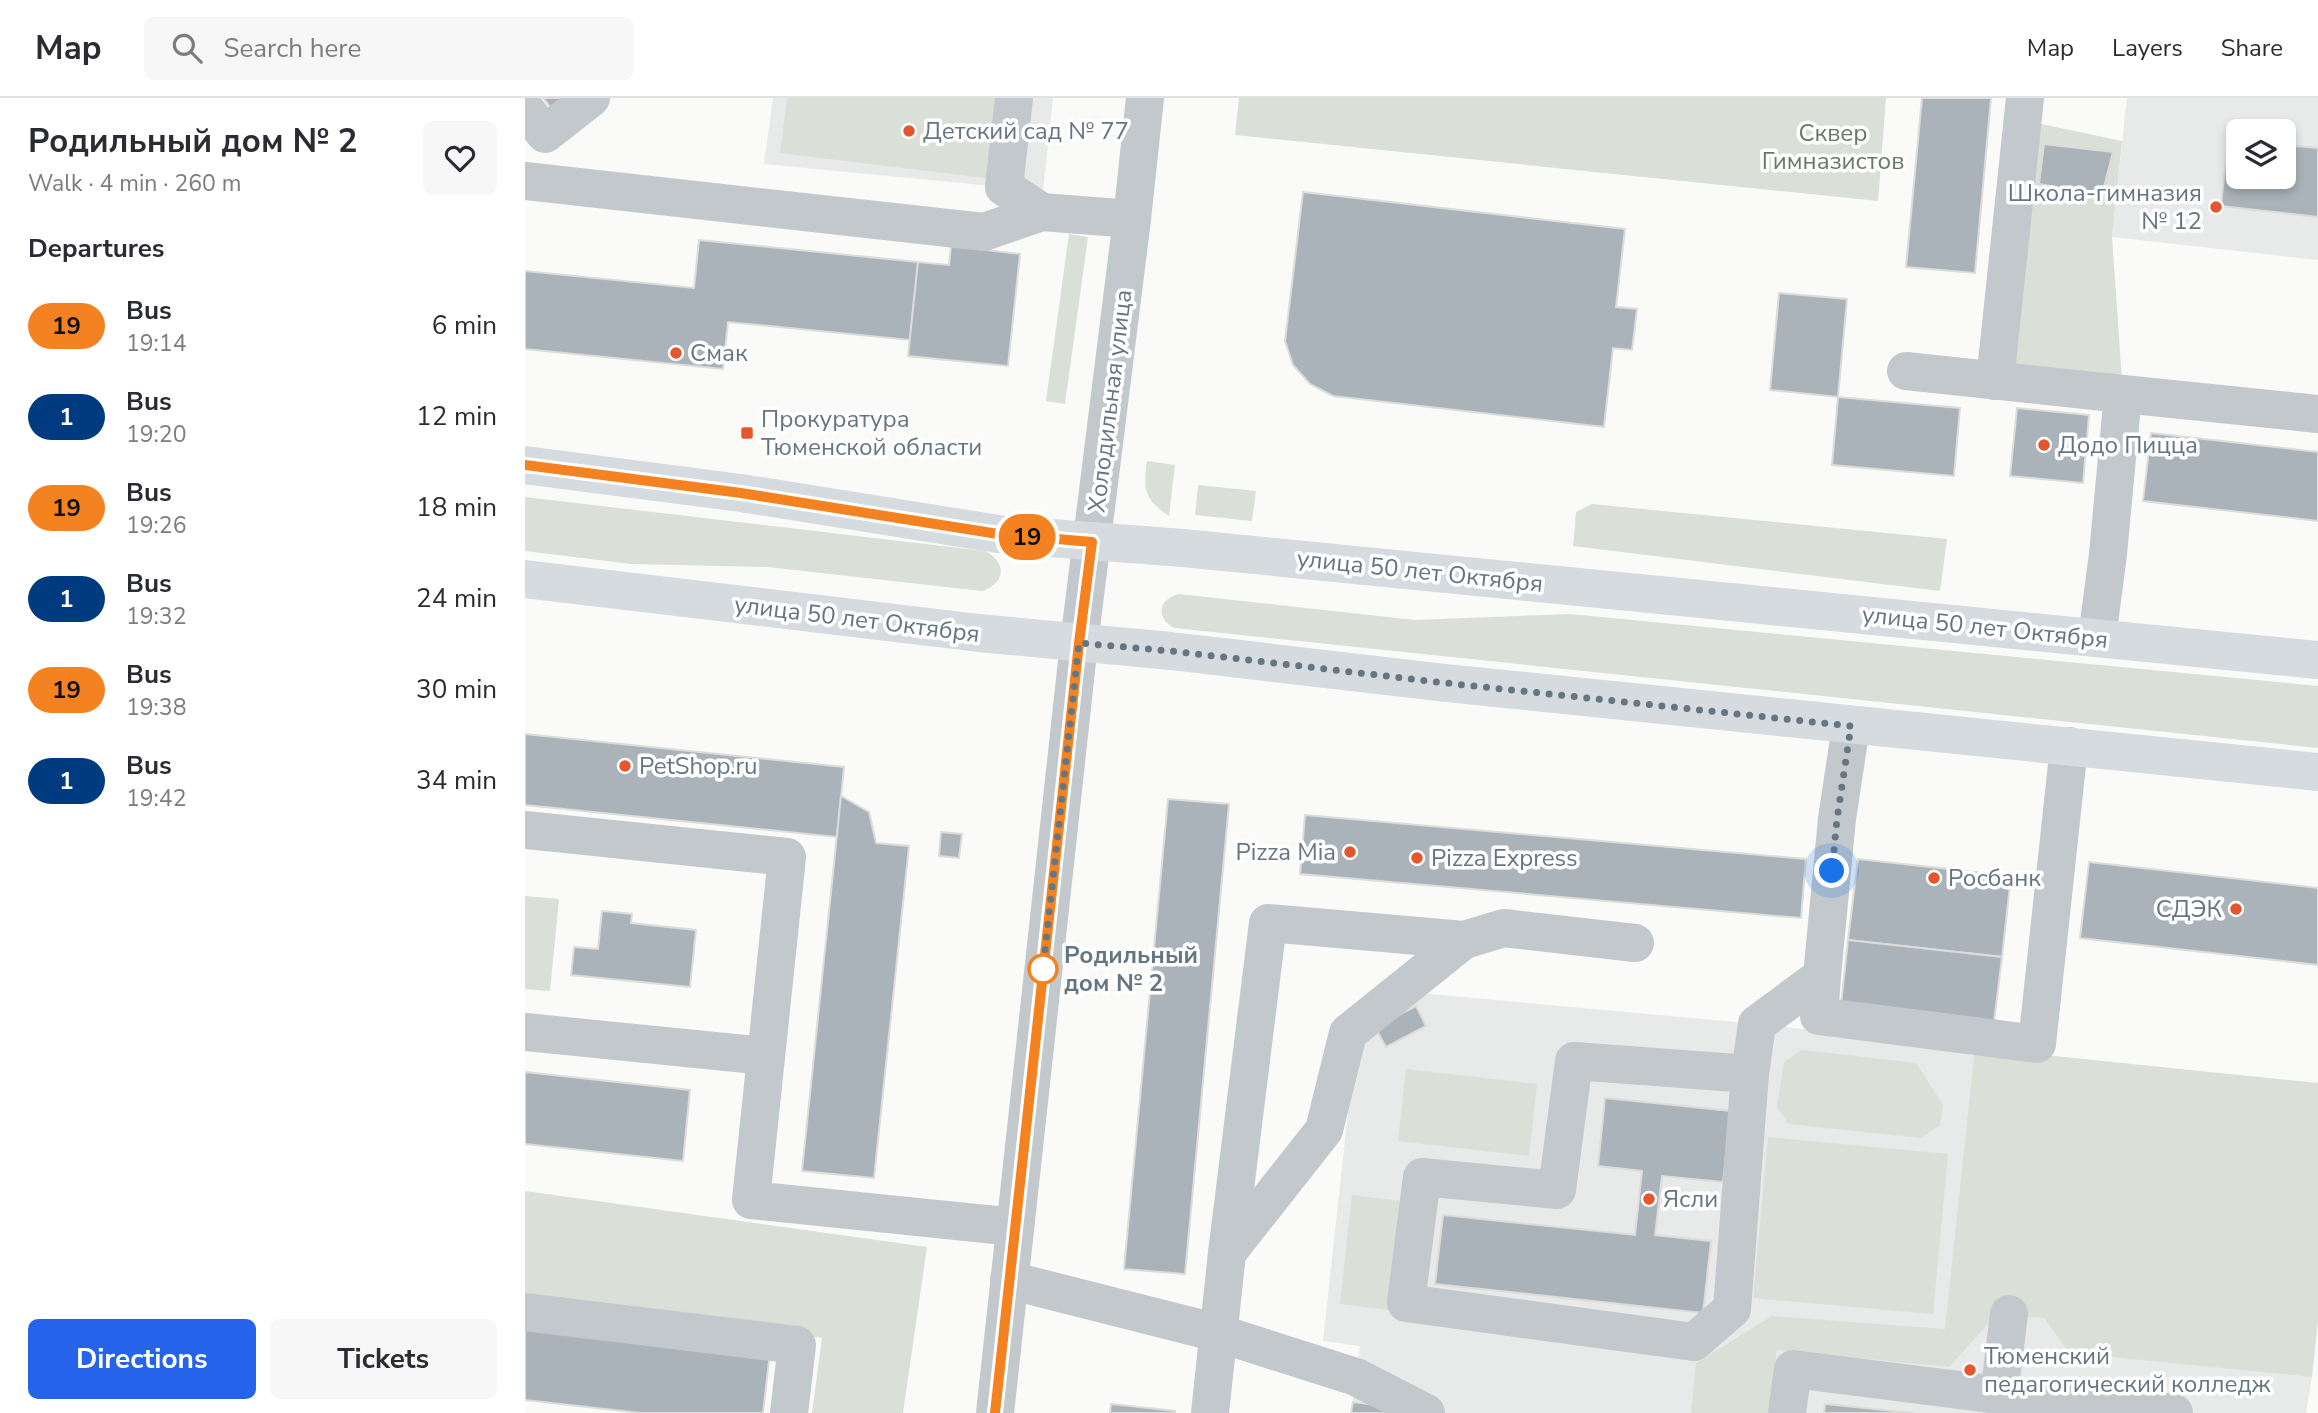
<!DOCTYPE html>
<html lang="en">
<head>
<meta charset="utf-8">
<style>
  :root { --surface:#fff; --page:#f7f7f7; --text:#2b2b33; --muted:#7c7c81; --line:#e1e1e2; --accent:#2563eb }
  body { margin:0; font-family:"Nunito Sans",sans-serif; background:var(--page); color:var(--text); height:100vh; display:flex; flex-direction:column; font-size:26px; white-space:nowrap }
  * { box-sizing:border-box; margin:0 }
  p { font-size:23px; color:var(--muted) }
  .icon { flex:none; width:38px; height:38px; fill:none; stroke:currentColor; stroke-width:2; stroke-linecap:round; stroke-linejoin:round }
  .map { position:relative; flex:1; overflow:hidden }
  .panel { display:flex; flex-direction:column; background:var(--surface); width:525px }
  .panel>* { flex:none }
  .badge { padding:0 14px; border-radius:23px; font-size:24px; line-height:46px }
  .tools { position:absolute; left:1701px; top:21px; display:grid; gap:14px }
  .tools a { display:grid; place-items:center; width:70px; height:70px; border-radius:10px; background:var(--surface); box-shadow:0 4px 10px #0003; font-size:35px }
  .you { position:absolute; width:35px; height:35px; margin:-18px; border:5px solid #fff; border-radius:50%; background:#1a73e8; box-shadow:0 0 0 10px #1a73e833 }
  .map>.badge { position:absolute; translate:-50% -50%; box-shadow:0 0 0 4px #fff }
  h2 { padding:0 28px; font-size:26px; line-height:63px }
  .round { display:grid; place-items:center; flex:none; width:74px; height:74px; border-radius:10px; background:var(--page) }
  .summary { display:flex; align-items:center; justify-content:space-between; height:119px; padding:0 28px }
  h1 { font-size:33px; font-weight:700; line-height:52px }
  .cta { display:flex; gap:14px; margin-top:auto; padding:14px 28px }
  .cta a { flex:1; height:80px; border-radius:10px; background:var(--accent); color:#fff; font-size:28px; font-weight:700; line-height:80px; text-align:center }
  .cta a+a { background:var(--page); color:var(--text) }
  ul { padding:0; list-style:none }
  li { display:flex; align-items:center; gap:21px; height:91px; padding:0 28px }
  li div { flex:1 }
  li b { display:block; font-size:26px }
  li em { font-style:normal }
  li .badge { min-width:77px; font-weight:700; text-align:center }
  header { display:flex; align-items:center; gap:42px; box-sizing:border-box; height:98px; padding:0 35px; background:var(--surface); border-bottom:2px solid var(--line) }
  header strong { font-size:33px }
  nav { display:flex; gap:38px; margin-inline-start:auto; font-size:24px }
  .search { width:490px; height:63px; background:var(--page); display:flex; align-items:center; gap:18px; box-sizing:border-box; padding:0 24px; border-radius:10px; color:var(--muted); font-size:26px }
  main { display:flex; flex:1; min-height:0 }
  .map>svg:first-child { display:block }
  .built { fill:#e8e9e9; fill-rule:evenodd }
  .green { fill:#dadfd7 }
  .building { fill:#aab3b9; stroke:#dcdcda; stroke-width:2 }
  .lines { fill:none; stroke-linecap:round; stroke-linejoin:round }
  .minor { stroke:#c3c8cc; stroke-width:38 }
  .major { stroke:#d6dbdf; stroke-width:38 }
  .line-casing { stroke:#fff; stroke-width:16 }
  .line { stroke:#f58220; stroke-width:10 }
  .walk { stroke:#657683; stroke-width:7; stroke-dasharray:0 12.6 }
  .poi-dot { fill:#e4572e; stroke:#fff; stroke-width:2.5 }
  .stop-dot { fill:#fff; stroke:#f58220; stroke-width:3.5 }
  .labels { text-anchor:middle; stroke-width:7; stroke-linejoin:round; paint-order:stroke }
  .poi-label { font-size:24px; fill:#657683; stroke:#fff; text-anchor:start }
  .park-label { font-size:24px; fill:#687a64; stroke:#fff }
  .street-label { font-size:24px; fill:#657683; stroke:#fff }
  .stop-label { font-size:24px; font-weight:bold; fill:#657683; stroke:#fff; text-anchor:start }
</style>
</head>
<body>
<header>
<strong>Map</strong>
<div class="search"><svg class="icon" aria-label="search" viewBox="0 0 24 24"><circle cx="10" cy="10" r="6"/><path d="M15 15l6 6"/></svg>Search here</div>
<nav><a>Map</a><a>Layers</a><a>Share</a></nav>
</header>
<main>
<section class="panel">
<div class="summary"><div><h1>Родильный дом № 2</h1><p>Walk · 4 min · 260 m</p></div><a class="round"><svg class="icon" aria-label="heart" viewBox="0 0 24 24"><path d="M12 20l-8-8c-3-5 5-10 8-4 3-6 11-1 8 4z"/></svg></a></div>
<h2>Departures</h2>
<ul>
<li><span class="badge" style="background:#f58220;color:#111">19</span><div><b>Bus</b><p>19:14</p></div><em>6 min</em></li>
<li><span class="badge" style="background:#003b80;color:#fff">1</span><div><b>Bus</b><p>19:20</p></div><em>12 min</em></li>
<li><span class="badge" style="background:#f58220;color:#111">19</span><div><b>Bus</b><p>19:26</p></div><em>18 min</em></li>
<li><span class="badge" style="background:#003b80;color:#fff">1</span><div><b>Bus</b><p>19:32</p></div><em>24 min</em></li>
<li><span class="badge" style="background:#f58220;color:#111">19</span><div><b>Bus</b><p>19:38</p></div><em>30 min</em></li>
<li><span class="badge" style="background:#003b80;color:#fff">1</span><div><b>Bus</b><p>19:42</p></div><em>34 min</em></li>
</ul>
<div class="cta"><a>Directions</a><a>Tickets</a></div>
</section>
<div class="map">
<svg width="1793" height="1315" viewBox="0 0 1793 1315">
  <rect width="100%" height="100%" fill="#fafaf8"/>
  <g class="built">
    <path d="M248,0H528L518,93L239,66Z"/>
    <path d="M1602,0H1793V162L1587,139ZM1713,33H1759V79H1713Z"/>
    <path d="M894,895L1232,926L1450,950L1484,1216L1519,1220L1544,1255L1787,1279L1781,1315H826L835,1248L798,1243L831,941Z"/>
  </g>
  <g class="green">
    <path d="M262,0H478L468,81L255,55Z"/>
    <path d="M714,0H1361L1353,103L710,37Z"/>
    <path d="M1498,22L1597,43L1587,139L1598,296L1470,283Z"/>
    <path d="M544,136L563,139L540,306L521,303Z"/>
    <path d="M622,363L650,367L644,418C619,401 618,392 622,363Z"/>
    <path d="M673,387L731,393L727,423L670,417Z"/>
    <path d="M0,399L460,453C482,464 481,485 457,493L243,469L106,466L0,453Z"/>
    <path d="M1067,406L1422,441L1415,493L1048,448L1051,414Z"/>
    <path d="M654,496L890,522L1045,516L1793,588V650L650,530C630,521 633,501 654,496Z"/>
    <path d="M0,798L34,801L25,893L0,891Z"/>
    <path d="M1450,950L1793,985V1223L1787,1279L1544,1255L1519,1220L1471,1217L1424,1269L1252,1252L1243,1315H1166L1171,1265L1247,1218L1420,1231Z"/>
    <path d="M1277,952L1391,965L1418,1007L1415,1027L1396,1040L1264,1026L1252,1010L1259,964Z"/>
    <path d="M881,971L1012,986L1004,1058L873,1043Z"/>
    <path d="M1243,1039L1423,1056L1408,1216L1228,1200Z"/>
    <path d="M0,1093L402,1149L378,1315H287L297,1240L0,1198Z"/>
    <path d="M827,1097L877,1103L864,1212L815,1206Z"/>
  </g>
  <g class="building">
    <path d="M18,0H43L28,12Z"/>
    <path d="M1397,0H1466L1450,175L1381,169Z"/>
    <path d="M1703,41L1713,42V79H1759V47L1793,50V119L1696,108Z"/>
    <path d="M1519,46L1588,54L1577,97L1514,86Z"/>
    <path d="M778,94L1100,131L1091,209L1112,211L1107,252L1088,250L1079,329L808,298L785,286L768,267L760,243Z"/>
    <path d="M174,142L393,164L385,242L203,224L198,271L0,251V173L169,190Z"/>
    <path d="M426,148L495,156L483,268L383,258L393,164L424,167Z"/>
    <path d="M1254,195L1322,201L1313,299L1245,292Z"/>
    <path d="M1313,299L1435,310L1429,378L1307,367Z"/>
    <path d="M1492,310L1564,317L1558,385L1485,378Z"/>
    <path d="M1626,335L1793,354V423L1618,403Z"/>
    <path d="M0,636L319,669L312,739L0,707Z"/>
    <path d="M316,698L344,714L351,745L384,748L349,1080L277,1073Z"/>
    <path d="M643,701L704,706L660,1176L599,1171Z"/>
    <path d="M780,717L1281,761L1276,820L775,776Z"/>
    <path d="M416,734L437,736L434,760L414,758Z"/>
    <path d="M1333,761L1486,778L1477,859L1323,842Z"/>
    <path d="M1564,764L1793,790V867L1555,840Z"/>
    <path d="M77,813L107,816L106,825L171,832L165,889L46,877L49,849L73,851Z"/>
    <path d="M1323,842L1477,859L1469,924L1316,907Z"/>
    <path d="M891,908L901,928L861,949L850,929Z"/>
    <path d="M0,974L165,992L158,1063L0,1046Z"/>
    <path d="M1080,1000L1206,1013L1198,1084L1137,1078L1130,1137L1186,1143L1178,1215L910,1186L918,1117L1110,1137L1117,1073L1073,1068Z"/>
    <path d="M0,1227L245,1254L238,1315H116L0,1302Z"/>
    <path d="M828,1304L859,1308L858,1315H826Z"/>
    <path d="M586,1306L650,1313V1315H585Z"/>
    <path d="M1300,1306L1388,1315H1299Z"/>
  </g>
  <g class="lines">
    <g class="minor">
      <path d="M489,0L479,89L517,114"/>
      <path d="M0,11L20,36L66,0"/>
      <path d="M0,83L459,134L517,114L607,121"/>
      <path d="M1381,273L1598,296"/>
      <path d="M1470,283L1500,0"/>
      <path d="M1572,540L1583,456L1598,296L1793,316"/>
      <path d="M0,732L262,759L226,1102L490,1129"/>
      <path d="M1297,878L1294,918L1512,946L1544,648"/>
      <path d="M0,934L241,958"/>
      <path d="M1225,976L1207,1211L1169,1244L881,1205L897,1079L1032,1092L1049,963L1225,976L1232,926L1297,878L1312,721L1326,628"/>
      <path d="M702,1155L799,1032L823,935L939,842"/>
      <path d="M484,1182L693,1235L831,1279L901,1315"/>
      <path d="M0,1214L272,1247L264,1315"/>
      <path d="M1474,1297L1649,1315"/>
      <path d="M470,1315L554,545L607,121L620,0"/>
      <path d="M685,1315L702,1155L743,825L939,842L979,830L1110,845"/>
      <path d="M1262,1315L1268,1271L1474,1297L1484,1216"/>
    </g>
    <g class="major">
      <path d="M0,367L216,395L473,436L658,450L1793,562"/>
      <path d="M0,481L454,535L646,553L921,585L1793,674"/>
    </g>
  </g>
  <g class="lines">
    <defs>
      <path id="line" d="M0,367L216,395L473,436L567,444L554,545L470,1315"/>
    </defs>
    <use href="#line" class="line-casing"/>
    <use href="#line" class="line"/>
    <path class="walk" d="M518,871L517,880L554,545L646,553L921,585L1326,628L1312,721L1307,773"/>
  </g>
  <g class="poi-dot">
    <circle cx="384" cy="33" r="7"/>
    <circle cx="1691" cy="109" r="7"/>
    <circle cx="151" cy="255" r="7"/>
    <rect x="215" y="328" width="14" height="14" rx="3.5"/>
    <circle cx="1519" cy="347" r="7"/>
    <circle cx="100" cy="668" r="7"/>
    <circle cx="825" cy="754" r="7"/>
    <circle cx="892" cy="760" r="7"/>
    <circle cx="1409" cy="780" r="7"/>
    <circle cx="1711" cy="811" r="7"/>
    <circle cx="1124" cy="1101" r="7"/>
    <circle cx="1445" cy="1272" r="7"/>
  </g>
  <circle class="stop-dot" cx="518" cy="871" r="14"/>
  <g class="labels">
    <g class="poi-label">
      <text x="398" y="41">Детский сад № 77</text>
      <text x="1677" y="103" text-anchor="end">Школа-гимназия<tspan x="1677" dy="28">№ 12</tspan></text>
      <text x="165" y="263">Смак</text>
      <text x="236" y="329">Прокуратура<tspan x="236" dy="28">Тюменской области</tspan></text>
      <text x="1533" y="355">Додо Пицца</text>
      <text x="114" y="676">PetShop.ru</text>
      <text x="811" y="762" text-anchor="end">Pizza Mia</text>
      <text x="906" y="768">Pizza Express</text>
      <text x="1423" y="788">Росбанк</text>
      <text x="1697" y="819" text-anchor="end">СДЭК</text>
      <text x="1138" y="1109">Ясли</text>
      <text x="1459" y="1266">Тюменский<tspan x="1459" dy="28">педагогический колледж</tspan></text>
    </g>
    <g class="park-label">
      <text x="1308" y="43">Сквер<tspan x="1308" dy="28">Гимназистов</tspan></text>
    </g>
    <g class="street-label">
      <text transform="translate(585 303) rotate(-83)" y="8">Холодильная улица</text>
      <text transform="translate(895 473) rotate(6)" y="8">улица 50 лет Октября</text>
      <text transform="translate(332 521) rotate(7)" y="8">улица 50 лет Октября</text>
      <text transform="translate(1460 529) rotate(6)" y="8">улица 50 лет Октября</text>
    </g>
    <g class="stop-label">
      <text x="539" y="865">Родильный<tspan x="539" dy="28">дом № 2</tspan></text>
    </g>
  </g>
</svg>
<div class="tools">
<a><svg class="icon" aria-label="layers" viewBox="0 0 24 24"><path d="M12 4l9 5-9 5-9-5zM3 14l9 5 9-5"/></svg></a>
</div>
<div class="you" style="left:1307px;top:773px"></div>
<b class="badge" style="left:502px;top:439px;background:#f58220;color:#111">19</b>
</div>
</main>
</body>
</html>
